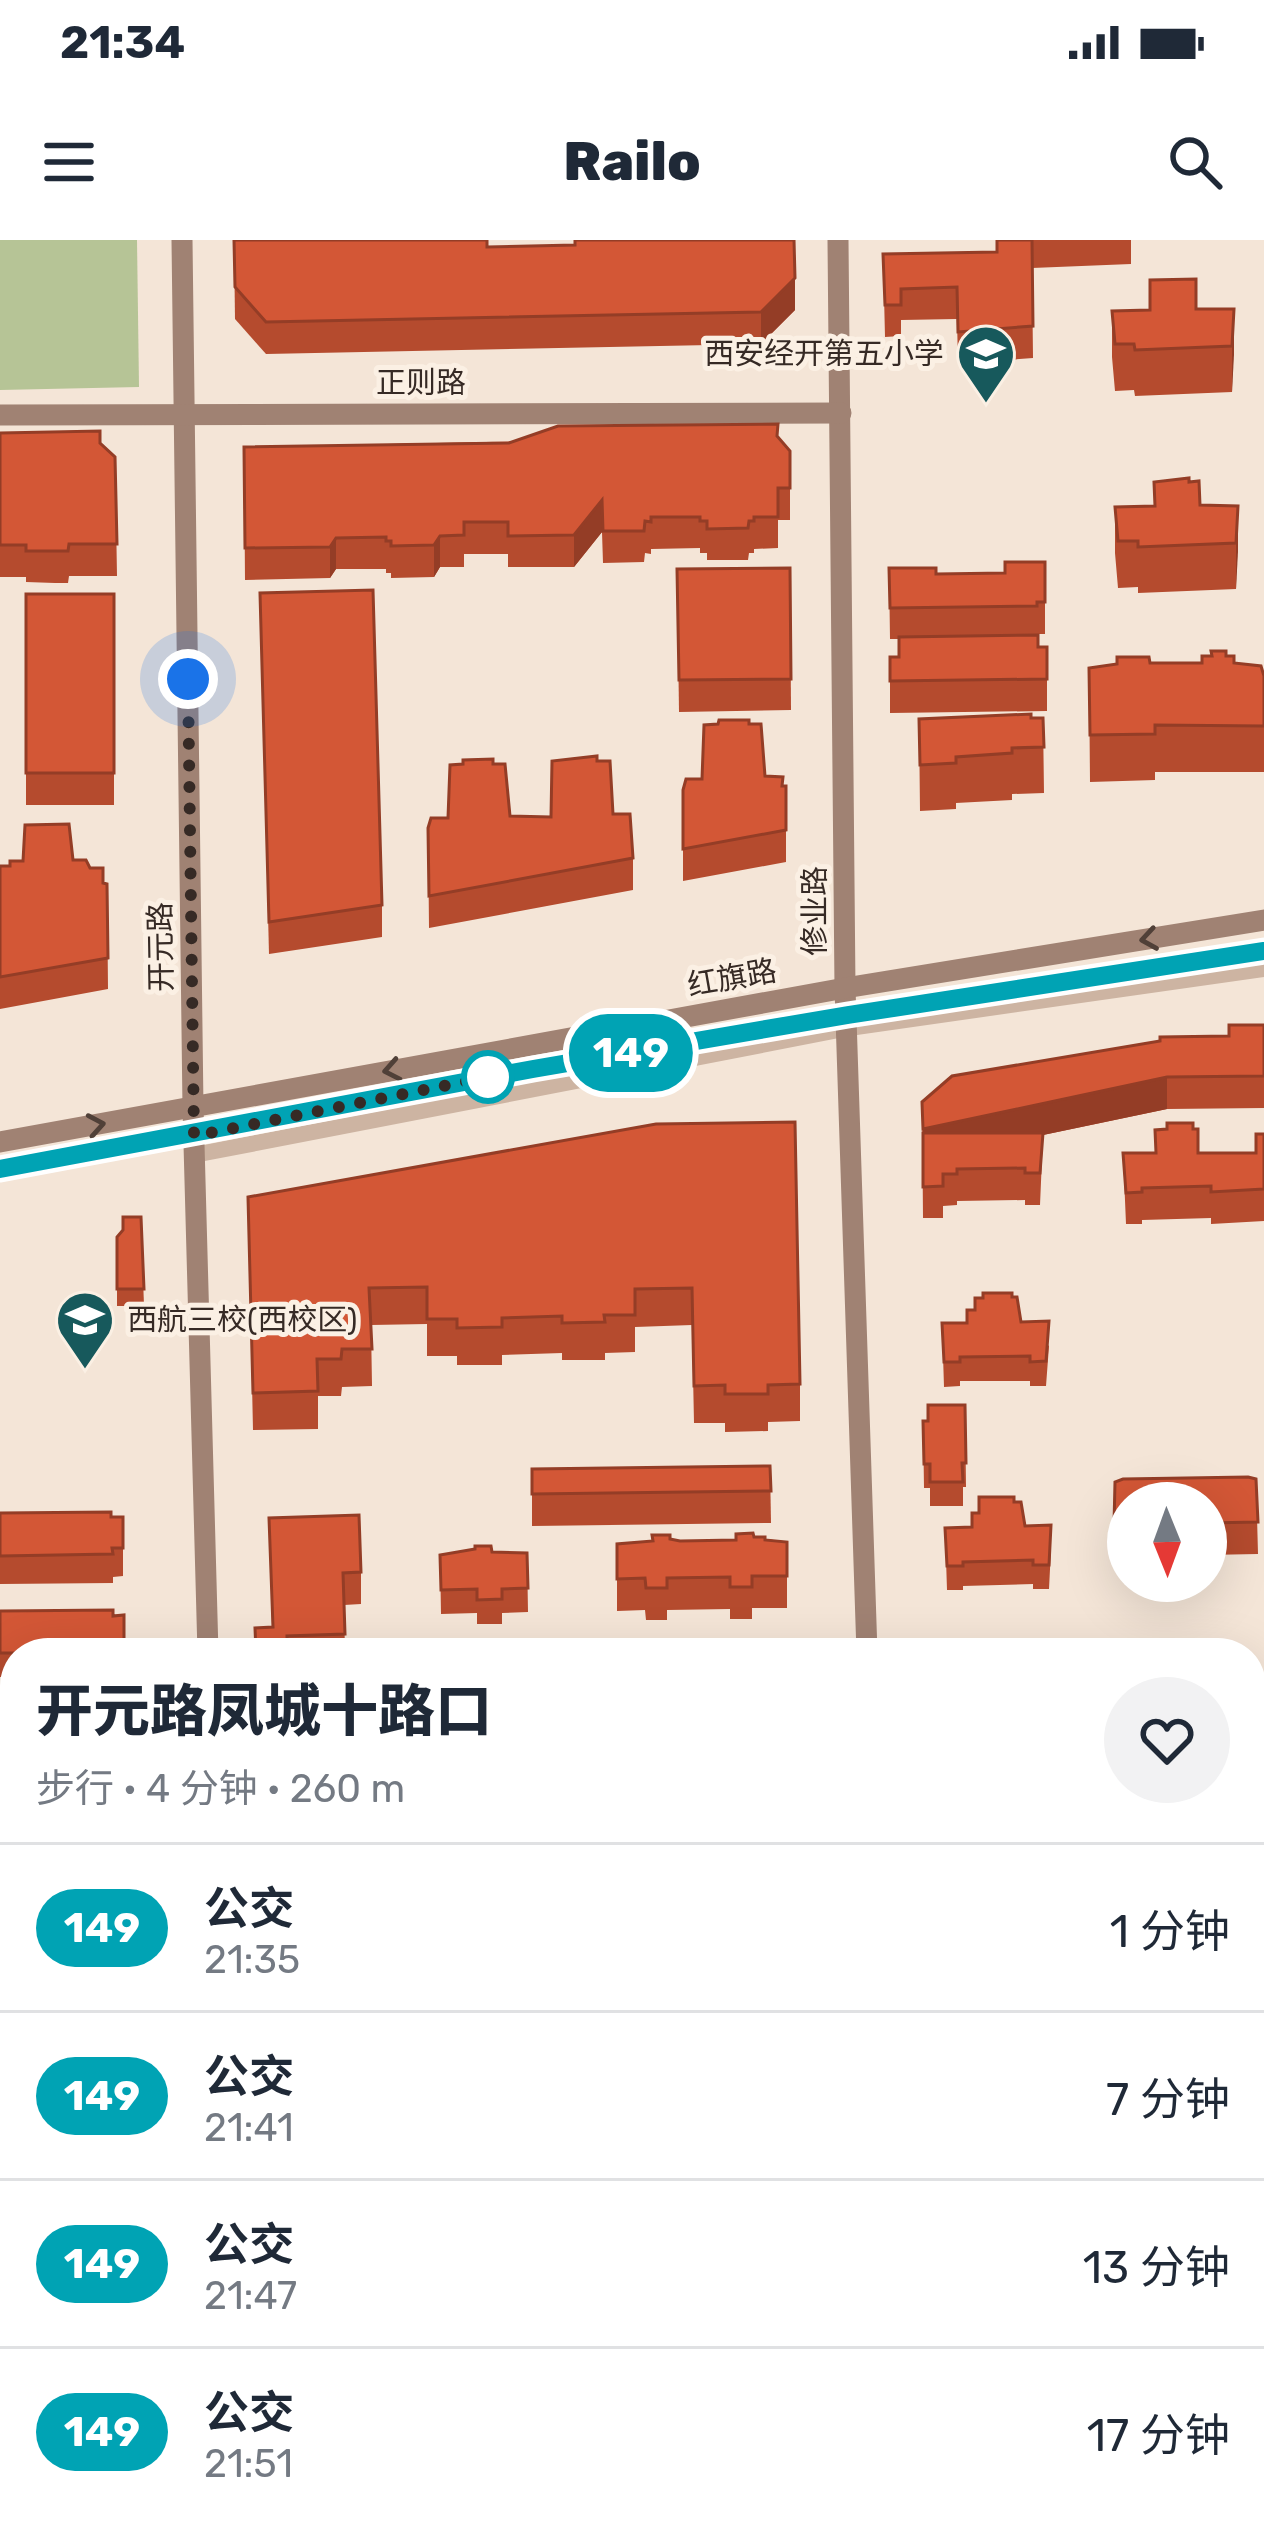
<!DOCTYPE html>
<html lang="zh">
<head>
<meta charset="utf-8">
<style>
  :root { --surface:#fff; --page:#f2f2f3; --text:#1f2937; --muted:#747a83; --line:#e0e1e3 }
  body { margin:0; font-family:Rubik,"Noto Sans SC",sans-serif; background:var(--page); color:var(--text); height:100vh; display:flex; flex-direction:column; font-size:45px; white-space:nowrap }
  * { box-sizing:border-box; margin:0 }
  p { font-size:39px; color:var(--muted) }
  .icon { flex:none; width:66px; height:66px; fill:none; stroke:currentColor; stroke-width:2; stroke-linecap:round; stroke-linejoin:round }
  .map { position:relative; flex:1; overflow:hidden }
  .drawer { position:absolute; left:0px; top:1398px; width:1266px; height:903px; display:flex; flex-direction:column; background:var(--surface); border-radius:48px 48px 0 0; box-shadow:0 12px 48px #0002 }
  .drawer>* { flex:none }
  .badge { padding:0 24px; border-radius:39px; font-size:42px; line-height:78px }
  .needle { width:78px; rotate:179deg }
  .buttons { position:absolute; left:1107px; top:1242px; display:grid; gap:24px }
  .buttons a { display:grid; place-items:center; width:120px; height:120px; border-radius:50%; background:var(--surface); box-shadow:0 12px 48px #0002; font-size:60px }
  .you { position:absolute; width:60px; height:60px; margin:-30px; border:9px solid #fff; border-radius:50%; background:#1a73e8; box-shadow:0 0 0 18px #1a73e833 }
  .map>.badge { position:absolute; translate:-50% -50%; box-shadow:0 0 0 6px #fff }
  .round { display:grid; place-items:center; flex:none; width:126px; height:126px; border-radius:63px; background:var(--page) }
  .head { display:flex; align-items:center; justify-content:space-between; height:204px; padding:0 36px }
  h1 { font-size:57px; font-weight:800; line-height:90px }
  ul { padding:0; list-style:none }
  li { display:flex; align-items:center; gap:36px; height:168px; padding:0 36px; border-top:3px solid var(--line) }
  li div { flex:1 }
  li b { display:block; font-size:45px }
  li em { font-style:normal }
  li .badge { min-width:132px; font-weight:700; text-align:center }
  .status { display:flex; justify-content:space-between; align-items:center; height:84px; padding:0 60px; background:var(--surface); direction:ltr }
  .status svg { height:33px; fill:currentColor }
  header { display:flex; justify-content:space-between; align-items:center; height:156px; padding:0 36px; background:var(--surface); font-size:54px; font-weight:800 }
  .map>svg:first-child { display:block }
  .green { fill:#b6c496 }
  .lines { fill:none; stroke-linecap:round; stroke-linejoin:round }
  .street { stroke:#cdb4a2; stroke-width:16 }
  .secondary { stroke:#a08273; stroke-width:21 }
  .wall { fill:#b54b2e }
  .shaded-wall { fill:#943d26 }
  .building { fill:#d35736; stroke:#943d26; stroke-width:3 }
  .oneway { stroke:#504038 }
  .line-casing { stroke:#fff; stroke-width:27 }
  .line { stroke:#00a3b4; stroke-width:18 }
  .walk { stroke:#362a25; stroke-width:12; stroke-dasharray:0 21.6 }
  .stop-dot { fill:#fff; stroke:#00a3b4; stroke-width:6 }
  .labels { text-anchor:middle; stroke-width:10; stroke-linejoin:round; paint-order:stroke }
  .poi-label { font-size:30px; fill:#362a25; stroke:#fbf0e4; text-anchor:end }
  .street-label { font-size:30px; fill:#362a25; stroke:#fbf0e4 }
</style>
</head>
<body>
<div class="status"><b>21:34</b><svg viewBox="0 0 49 12"><path d="M0 12V9h3v3zM5 12V6h3v6zM10 12V3h3v9zM15 12V0h3v12zM26 1h20v11H26zM47 4h2v5h-2z"/></svg></div>
<header><svg class="icon" aria-label="menu" viewBox="0 0 24 24"><path d="M4 6h16M4 12h16M4 18h16"/></svg>Railo<svg class="icon" aria-label="search" viewBox="0 0 24 24"><circle cx="10" cy="10" r="6"/><path d="M15 15l6 6"/></svg></header>
<div class="map">
<svg width="1264" height="2299" viewBox="0 0 1264 2299">
  <rect width="100%" height="100%" fill="#f4e5d7"/>
  <path class="green" d="M0,0H137L139,147L0,150Z"/>
  <g class="lines">
    <path class="street" d="M194,915L849,788L1264,729"/>
    <g class="secondary">
      <path d="M182,0L193,868L208,1413"/>
      <path d="M838,0L845,748L867,1413"/>
      <path d="M0,175L841,173"/>
      <path d="M0,902L845,748L1264,680"/>
      <path d="M0,929C153,903 304,870 456,843C725,794 994,752 1264,711"/>
      <path d="M1251,1594H1264"/>
      <path d="M0,1898L15,1906"/>
      <path d="M0,1930L15,1939"/>
      <path d="M640,2286L664,2299"/>
      <path d="M699,2286L723,2299"/>
    </g>
  </g>
  <g class="wall">
    <path d="M234,0L487,7L795,70L761,104L266,114L235,79Z"/>
    <path d="M996,0H1131V24L1032,28L1033,118L958,124L957,79L901,80V96L885,97L883,14L996,12Z"/>
    <path d="M1234,69L1232,152L1135,156L1134,150L1115,151L1112,117V71Z"/>
    <path d="M0,193L100,203L115,217L117,336H69L68,343H55L26,342V337H0Z"/>
    <path d="M778,196L790,211V280H778V308L754,309V313H749L748,320H707V313H700V308L651,309V314L645,313L644,322L603,323L602,292L574,327H508V314H464V327H440L434,337L391,338V333H386V329H336L330,338L245,340L244,207Z"/>
    <path d="M1189,242L1200,265L1238,266L1236,349L1138,353V347L1118,348L1115,313V267L1155,266Z"/>
    <path d="M1045,322V394H1037V395L1038,407H1047V471L890,473V417H899V399H890L889,328L936,334L1005,333Z"/>
    <path d="M790,328L791,470L679,472L677,329Z"/>
    <path d="M260,353L382,665V697L269,714Z"/>
    <rect x="26" y="354" width="88" height="211"/>
    <path d="M1226,416L1234,423L1264,436V532H1155V540L1090,542L1089,428L1150,423H1202Z"/>
    <path d="M1043,478L1044,553L1012,554V560L956,563V569L920,571L919,479Z"/>
    <path d="M749,484L765,536L782,546H786V622L683,641V550L702,539Z"/>
    <path d="M597,521L613,574L633,618V650L429,688L428,588L448,578L493,524L510,576L551,577Z"/>
    <path d="M73,620L90,628L103,643L107,644L108,749L0,769V626Z"/>
    <path d="M1264,785V868L1167,869L1043,895L1040,965H1025V960L957,961V965L943,966V978H923L922,862L1229,796Z"/>
    <path d="M656,884L800,1144V1181L768,1182V1191L725,1192V1183H694L692,1085L635,1087V1112L605,1113V1120H562V1113L502,1115V1125H457V1116H427V1084L371,1085L372,1146L342,1147L341,1156H318V1189L253,1190L248,957Z"/>
    <path d="M1193,889L1198,913H1256L1264,894V981L1211,984V978L1142,980V984H1126L1123,913H1155Z"/>
    <path d="M141,977L144,1066H117V997Z"/>
    <path d="M1012,1057L1021,1082L1049,1106L1046,1146H1030V1141H960V1146L944,1147L942,1083H967L975,1070Z"/>
    <path d="M965,1165L966,1247H963V1266H930V1248H924L923,1181H928Z"/>
    <path d="M770,1226L771,1283L532,1286V1229Z"/>
    <path d="M1248,1237L1256,1239L1258,1314L1206,1315V1263H1128V1316L1114,1317L1115,1242L1123,1239Z"/>
    <path d="M1014,1262L1025,1286L1051,1309L1049,1349H1033V1344L963,1346V1350H947L945,1288L972,1287L979,1273Z"/>
    <path d="M0,1273L123,1277V1336L113,1337V1343L0,1344Z"/>
    <path d="M269,1278L361,1332V1364L344,1365L345,1413H255L272,1387Z"/>
    <path d="M754,1297L787,1302V1368H752V1379H730V1369L667,1370V1380H646L645,1370L617,1371V1304L670,1299L680,1301L736,1300Z"/>
    <path d="M492,1312L527,1313L528,1372L502,1373V1384H477V1373L441,1374L440,1315Z"/>
    <path d="M0,1371L124,1375V1413H15V1437H0Z"/>
    <path d="M1251,1446L1254,1496V1528H1251Z"/>
    <path d="M15,1462V1532H0V1463Z"/>
    <path d="M15,1551V1625H0V1556Z"/>
    <path d="M1256,1613H1264V1749H1257Z"/>
    <rect x="0" y="1664" width="15" height="109"/>
    <path d="M1264,1852V1906L1255,1904V1879Z"/>
    <path d="M0,1973L15,1981V2069L0,2061Z"/>
    <path d="M1264,2002V2101L1251,2097V2010Z"/>
    <path d="M1251,2151L1264,2155L1256,2270L1251,2269Z"/>
    <path d="M0,2182H10L11,2249H1V2255Z"/>
  </g>
  <g class="shaded-wall">
    <path d="M795,38V70L761,104V72Z"/>
    <path d="M1234,69V115L1232,152V106Z"/>
    <path d="M602,260V292L574,327V295Z"/>
    <path d="M1238,266V312L1236,349V303Z"/>
    <path d="M440,296V327L434,337V305Z"/>
    <path d="M336,298V329L330,338V307Z"/>
    <path d="M1167,837V869L1043,895L1040,965L1043,895L923,921V889Z"/>
    <path d="M1264,2213V2244L1256,2270V2238Z"/>
  </g>
  <g class="building">
    <path d="M234,0H487V7L575,5V0H794L795,38L761,72L266,82L235,47Z"/>
    <path d="M997,0H1032L1033,86L958,92L957,47L901,49V65H885L883,14L997,12Z"/>
    <path d="M1196,39V69H1234L1232,106L1135,110L1134,104H1115L1112,71L1150,70V40Z"/>
    <path d="M778,184L777,196L790,211V248H778V277H754V281H749L748,288L707,289V281H700V277H651V282L645,281L644,291H603L602,260L574,295L508,296V282H464V295L440,296L434,305L391,306V301H386V297L336,298L330,307L245,308L244,207L509,203L558,186Z"/>
    <path d="M100,191V203L115,217L117,304H69L68,311H26V305H0V193Z"/>
    <path d="M1189,238V242L1199,241L1200,265L1238,266L1236,303L1138,307V301H1118L1115,267L1155,266L1154,242Z"/>
    <path d="M1005,322H1045V362H1037V366L890,368L889,328H936V334L1005,333Z"/>
    <path d="M790,328L791,439L679,440L677,329Z"/>
    <path d="M373,350L382,665L269,682L260,353Z"/>
    <rect x="26" y="354" width="88" height="179"/>
    <path d="M1038,395V407H1047V439L890,441V417H899V397Z"/>
    <path d="M1211,411H1226V416H1234V423L1261,426L1264,436V486L1155,485V494L1090,495L1089,428L1117,424V417H1149L1150,423H1202V416H1212Z"/>
    <path d="M1031,474V478H1043L1044,507L1012,508V513L956,517V523L920,525L919,479Z"/>
    <path d="M719,480H749V484H761L765,536L783,537L782,546H786V590L683,609V550L686,539H702L704,485L718,484Z"/>
    <path d="M597,516V521H610L613,574H630L633,618L429,656L428,588L431,578H448L450,525L463,524V520L493,519V524H505L510,576L551,577L552,521Z"/>
    <path d="M69,584L73,620H86L90,628H103V643L107,644L108,718L0,737V626H10V621H23L25,585Z"/>
    <path d="M1229,785H1264V836L1167,837L923,889L922,862L952,836L1160,801V797L1229,796Z"/>
    <path d="M795,882L800,1144L768,1145V1154H725V1145L694,1146L692,1048L635,1049V1075H604L605,1082L562,1083V1076L502,1078V1087L457,1088V1079H427V1047L369,1048L372,1109H342L341,1119H317L318,1151L253,1153L248,957L656,884Z"/>
    <path d="M1167,883H1193V889H1198V913H1256V894H1264V949L1211,952V946L1142,948V952L1126,953L1123,913H1156L1155,890L1167,889Z"/>
    <path d="M923,893H1043L1040,933H1025V928L957,929V934H943V946L923,947Z"/>
    <path d="M123,977H141L144,1049H117V997L123,990Z"/>
    <path d="M983,1053H1012V1057H1017L1021,1082L1049,1081L1046,1121L1030,1122V1116L960,1117V1122H944L942,1083H967V1070H975V1058H983Z"/>
    <path d="M928,1165H965L966,1223H962L963,1242H930V1224H924L923,1181H928Z"/>
    <path d="M770,1226L771,1251L532,1254V1229Z"/>
    <path d="M1248,1237L1256,1239L1258,1282L1206,1283V1263H1128V1284L1114,1285L1115,1242L1123,1239Z"/>
    <path d="M979,1257H1014V1262H1021L1025,1286L1051,1285L1049,1325H1033V1320L963,1322V1326H947L945,1288L972,1287V1273H979Z"/>
    <path d="M111,1272V1277H123V1308H112L113,1314L0,1316V1273Z"/>
    <path d="M359,1275L361,1332L343,1333L345,1394L287,1396V1413H256L255,1388L273,1387L269,1278Z"/>
    <path d="M753,1293L754,1297H765V1300L787,1302V1336H752V1347H730V1337L667,1338V1348H646L645,1338L617,1339V1304L653,1301L652,1295H670V1299L680,1301L736,1300V1294Z"/>
    <path d="M475,1306H491L492,1312L527,1313L528,1348L502,1349V1359L477,1360V1349L441,1350L440,1315L475,1309Z"/>
    <path d="M113,1370V1376L124,1375V1406H114V1413H0V1371Z"/>
    <path d="M1251,1446L1254,1496H1251Z"/>
    <path d="M15,1462V1504H0V1463Z"/>
    <path d="M4,1551H15V1593L0,1594V1556H4Z"/>
    <path d="M1256,1613H1264V1717H1257Z"/>
    <rect x="0" y="1664" width="15" height="77"/>
    <path d="M1264,1852V1882L1255,1879Z"/>
    <path d="M0,1973L15,1981V2037L0,2029Z"/>
    <path d="M1255,1999L1264,2002V2069L1251,2065V2010Z"/>
    <path d="M1251,2151L1264,2155V2213L1256,2238L1251,2237Z"/>
    <path d="M0,2182H10L11,2218L1,2219V2225H0Z"/>
    <rect x="321" y="2286" width="27" height="13"/>
  </g>
  <defs><path id="oneway-chevron" d="M-2-3.5L2.5 0L-2 3.5" fill="none" stroke-width="1.6" stroke-linecap="round" stroke-linejoin="round" transform="scale(3)"/></defs>
  <g class="oneway">
    <use href="#oneway-chevron" transform="translate(1149 699) rotate(171)"/>
    <use href="#oneway-chevron" transform="translate(392 830) rotate(169)"/>
    <use href="#oneway-chevron" transform="translate(96 885) rotate(-10)"/>
  </g>
  <g class="lines">
    <defs>
      <path id="line" d="M0,929L533,829L848,775L1264,711"/>
    </defs>
    <use href="#line" class="line-casing"/>
    <use href="#line" class="line"/>
    <path class="walk" d="M188,439L194,896L488,837"/>
  </g>
  <defs>
    <symbol id="school-pin" viewBox="-11 -11 22 30"><path d="M0 17L-7.5 6A9.5 9.5 0 1 1 7.5 6Z" fill="#17595c" stroke="#fbf0e4"/><path d="M0-5L7-2L0 1L-7-2ZM-4 1L0 2.5L4 1V4Q0 6-4 4Z" fill="#fff"/></symbol>
  </defs>
  <g fill-rule="evenodd">
    <use href="#school-pin" x="953" y="81" width="66" height="90"/>
    <use href="#school-pin" x="52" y="1047" width="66" height="90"/>
  </g>
  <circle class="stop-dot" cx="488" cy="837" r="24"/>
  <g class="labels">
    <g class="poi-label">
      <text x="944" y="124">西安经开第五小学</text>
      <text x="127" y="1090" text-anchor="start">西航三校(西校区)</text>
    </g>
    <g class="street-label">
      <text x="421" y="153">正则路</text>
      <text transform="translate(815 671) rotate(-90)" y="10">修业路</text>
      <text transform="translate(161 707) rotate(-91)" y="10">开元路</text>
      <text transform="translate(732 738) rotate(-10)" y="10">红旗路</text>
    </g>
  </g>
</svg>
<div class="buttons">
<a><svg class="needle" viewBox="-14 -14 28 28"><path d="M0-13l5 13h-10z" fill="#e53935"/><path d="M0 13l5-13h-10z" fill="#747a83"/></svg></a>
</div>
<div class="you" style="left:188px;top:439px"></div>
<b class="badge" style="left:631px;top:813px;background:#00a3b4;color:#fff">149</b>
<section class="drawer">
<div class="head"><div><h1>开元路凤城十路口</h1><p>步行 · 4 分钟 · 260 m</p></div><a class="round"><svg class="icon" aria-label="heart" viewBox="0 0 24 24"><path d="M12 20l-8-8c-3-5 5-10 8-4 3-6 11-1 8 4z"/></svg></a></div>
<ul>
<li><span class="badge" style="background:#00a3b4;color:#fff">149</span><div><b>公交</b><p>21:35</p></div><em>1 分钟</em></li>
<li><span class="badge" style="background:#00a3b4;color:#fff">149</span><div><b>公交</b><p>21:41</p></div><em>7 分钟</em></li>
<li><span class="badge" style="background:#00a3b4;color:#fff">149</span><div><b>公交</b><p>21:47</p></div><em>13 分钟</em></li>
<li><span class="badge" style="background:#00a3b4;color:#fff">149</span><div><b>公交</b><p>21:51</p></div><em>17 分钟</em></li>
</ul>
</section>
</div>
</body>
</html>
